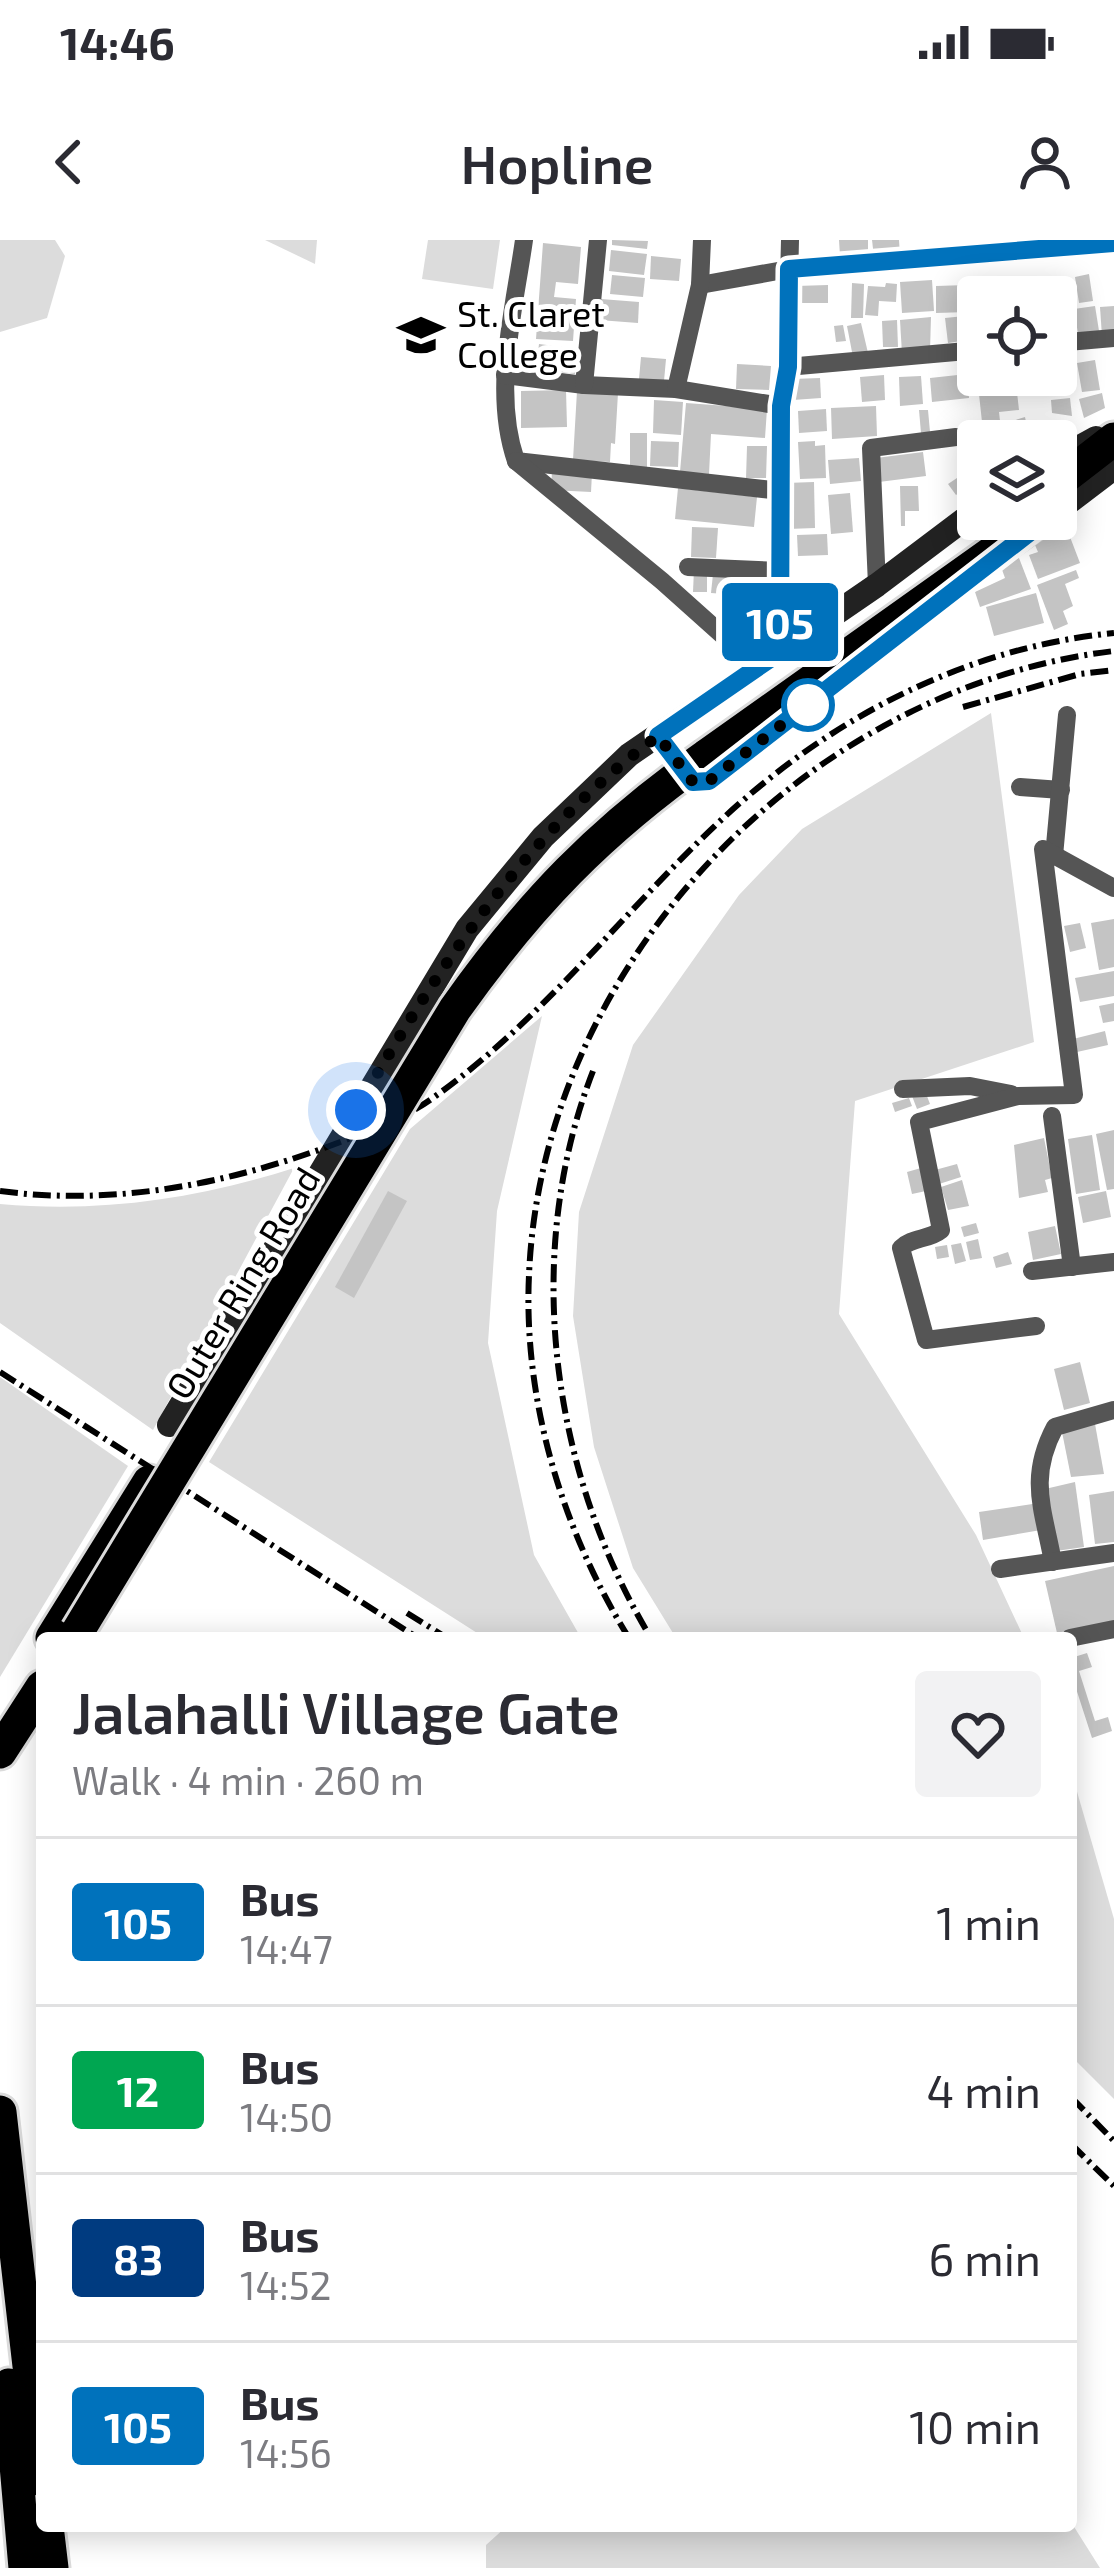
<!DOCTYPE html>
<html lang="en">
<head>
<meta charset="utf-8">
<style>
  :root { --surface:#fff; --page:#f2f2f3; --text:#2b2b33; --muted:#7c7c81; --line:#e1e1e2 }
  body { margin:0; font-family:"Exo 2",sans-serif; background:var(--page); color:var(--text); height:100vh; display:flex; flex-direction:column; font-size:45px; white-space:nowrap }
  * { box-sizing:border-box; margin:0 }
  p { font-size:39px; color:var(--muted) }
  .icon { flex:none; width:66px; height:66px; fill:none; stroke:currentColor; stroke-width:2; stroke-linecap:round; stroke-linejoin:round }
  .map { position:relative; flex:1; overflow:hidden }
  .side { position:absolute; left:36px; top:1392px; width:1041px; height:900px; display:flex; flex-direction:column; background:var(--surface); border-radius:12px; box-shadow:0 6px 30px #0003 }
  .side>* { flex:none }
  .badge { padding:0 24px; border-radius:9px; font-size:42px; line-height:78px }
  .fabs { position:absolute; left:957px; top:36px; display:grid; gap:24px }
  .fabs a { display:grid; place-items:center; width:120px; height:120px; border-radius:12px; background:var(--surface); box-shadow:0 6px 30px #0003; font-size:60px }
  .you { position:absolute; width:60px; height:60px; margin:-30px; border:9px solid #fff; border-radius:50%; background:#1a73e8; box-shadow:0 0 0 18px #1a73e833 }
  .map>.badge { position:absolute; translate:-50% -50%; box-shadow:0 0 0 6px #fff }
  .round { display:grid; place-items:center; flex:none; width:126px; height:126px; border-radius:12px; background:var(--page) }
  .overview { display:flex; align-items:center; justify-content:space-between; height:204px; padding:0 36px }
  h1 { font-size:57px; font-weight:600; line-height:90px }
  ul { padding:0; list-style:none }
  li { display:flex; align-items:center; gap:36px; height:168px; padding:0 36px; border-top:3px solid var(--line) }
  li div { flex:1 }
  li b { display:block; font-size:45px }
  li em { font-style:normal }
  li .badge { min-width:132px; font-weight:700; text-align:center }
  .status { display:flex; justify-content:space-between; align-items:center; height:84px; padding:0 60px; background:var(--surface); direction:ltr }
  .status svg { height:33px; fill:currentColor }
  header { display:flex; justify-content:space-between; align-items:center; height:156px; padding:0 36px; background:var(--surface); font-size:54px; font-weight:600 }
  .map>svg:first-child { display:block }
  .green { fill:#dcdcdc }
  .building { fill:#c4c4c4 }
  .lines { fill:none; stroke-linecap:round; stroke-linejoin:round }
  .highway-casing { stroke:#dbdbdb; stroke-width:39 }
  .street { stroke:#555; stroke-width:18 }
  .secondary { stroke:#222; stroke-width:24 }
  .highway { stroke:#000; stroke-width:33 }
  .rail { stroke:#000; stroke-width:6; stroke-dasharray:18 6 3 6; stroke-linecap:butt }
  .highway-bridge-casing { stroke:#dbdbdb; stroke-width:39; stroke-linecap:butt }
  .highway-bridge { stroke:#000; stroke-width:33 }
  .line-casing { stroke:#fff; stroke-width:27 }
  .line { stroke:#0072bc; stroke-width:18 }
  .walk { stroke:#000; stroke-width:12; stroke-dasharray:0 21.6 }
  .stop-dot { fill:#fff; stroke:#0072bc; stroke-width:6 }
  .labels { text-anchor:middle; stroke-width:10; stroke-linejoin:round; paint-order:stroke }
  .poi-label { font-size:36px; fill:#000; stroke:#fff; text-anchor:start }
  .street-label { font-size:36px; fill:#000; stroke:#fff }
</style>
</head>
<body>
<div class="status"><b>14:46</b><svg viewBox="0 0 49 12"><path d="M0 12V9h3v3zM5 12V6h3v6zM10 12V3h3v9zM15 12V0h3v12zM26 1h20v11H26zM47 4h2v5h-2z"/></svg></div>
<header><svg class="icon" aria-label="back" viewBox="0 0 24 24"><path d="M15 5l-7 7 7 7"/></svg>Hopline<svg class="icon" aria-label="person" viewBox="0 0 24 24"><circle cx="12" cy="8" r="4"/><path d="M4 21q1-7 8-7t8 7"/></svg></header>
<div class="map">
<svg width="1114" height="2328" viewBox="0 0 1114 2328">
  <rect width="100%" height="100%" fill="#fff"/>
  <g class="green">
    <path d="M0,0H55L65,16L47,78L0,92Z"/>
    <path d="M265,0H317L315,24Z"/>
    <path d="M428,0H500L493,49L422,39Z"/>
    <path d="M991,473L1034,802L855,861L839,1074L976,1295L1024,1398H676L633,1328L594,1207L573,1076L579,972L633,805L739,655L802,589Z"/>
    <path d="M542,776L497,971L488,1103L534,1315L581,1398H485L209,1222L410,889Z"/>
    <path d="M294,928L153,1190L0,1083V964C101,973 197,959 294,928Z"/>
    <path d="M0,1137L128,1226L0,1437Z"/>
    <path d="M1071,1531L1114,1679V1859L1071,1816Z"/>
    <path d="M1071,2282L1100,2328H486V2305L507,2286H1071Z"/>
  </g>
  <g class="building">
    <path d="M612,0L648,1L647,9L612,5Z"/>
    <path d="M839,0H868V14L840,16Z"/>
    <path d="M872,0H899L900,15L874,17Z"/>
    <path d="M543,3L581,7L578,44L556,42L554,57L576,59L573,101L536,99Z"/>
    <path d="M611,10L647,14L644,35L609,31Z"/>
    <path d="M651,16L681,19L679,41L650,39Z"/>
    <path d="M1089,34L1093,61L1079,63L1075,37Z"/>
    <path d="M612,35L645,38L643,57L610,54Z"/>
    <path d="M1043,37L1046,57H1022L1020,39Z"/>
    <path d="M932,40L934,71L902,73L900,42Z"/>
    <path d="M991,41L992,57H978L975,72L972,43Z"/>
    <path d="M852,43L864,44L863,78H851Z"/>
    <path d="M886,43L897,44L896,62L879,61L878,76L865,75L868,46L885,47Z"/>
    <path d="M1017,44L1018,57H996L995,45Z"/>
    <path d="M828,45V63H796V46Z"/>
    <path d="M967,45L968,72L936,73V46Z"/>
    <path d="M601,59L639,62L638,83L599,80Z"/>
    <path d="M1095,66L1100,97L1079,100L1074,69Z"/>
    <path d="M1114,66V95L1102,96L1100,67Z"/>
    <path d="M1070,71L1073,98L1056,99V72Z"/>
    <path d="M965,76L968,100L948,103L945,78Z"/>
    <path d="M931,77L930,111L902,114L900,80Z"/>
    <path d="M897,80L898,107H883L882,81Z"/>
    <path d="M861,83L868,113L853,117L847,86Z"/>
    <path d="M843,85L846,101L836,102L834,86Z"/>
    <path d="M539,104L578,109L575,134L536,129Z"/>
    <path d="M641,117L666,119L664,141L639,139Z"/>
    <path d="M1095,120L1100,150L1082,152L1077,123Z"/>
    <path d="M1070,122L1075,151L1056,155L1052,135H1056V125Z"/>
    <path d="M737,124L771,126L769,150L736,149Z"/>
    <path d="M967,134L969,158L932,162L930,138Z"/>
    <path d="M884,135L885,160L862,162L860,137Z"/>
    <path d="M1015,135L1019,170L999,172L1001,190L983,191L977,136Z"/>
    <path d="M921,136L923,164L900,166L899,137Z"/>
    <path d="M820,138L821,158L793,160L792,139Z"/>
    <path d="M566,150L567,187L521,188V151Z"/>
    <path d="M577,151L618,153L615,204L611,203L610,222L573,220Z"/>
    <path d="M1102,153L1105,168L1084,178L1079,159Z"/>
    <path d="M1070,158L1072,176L1052,173L1051,160Z"/>
    <path d="M654,160L683,162L681,195L653,193Z"/>
    <path d="M686,163L767,169L765,198L711,194L709,234L680,232Z"/>
    <path d="M876,166L877,196L832,199L831,168Z"/>
    <path d="M826,169L827,191L799,193L798,171Z"/>
    <path d="M919,170H928L930,192L921,193Z"/>
    <path d="M1025,177L1030,201H1006L1003,184Z"/>
    <rect x="630" y="193" width="17" height="35"/>
    <path d="M651,201L679,202L678,227L650,226Z"/>
    <path d="M815,201V206L825,205L826,238L800,239L798,202Z"/>
    <path d="M747,206H767L766,238H746Z"/>
    <path d="M923,212L926,236L879,242L876,218Z"/>
    <path d="M859,218L861,241L830,244L828,220Z"/>
    <path d="M978,224V239L956,255L948,244Z"/>
    <path d="M552,231L592,233L591,252L551,250Z"/>
    <path d="M814,242L815,288L788,289L786,243Z"/>
    <path d="M900,246H918L919,271H905V286H901Z"/>
    <path d="M678,248L757,257L754,287L675,279Z"/>
    <path d="M850,253L853,292L831,294L828,255Z"/>
    <path d="M1062,276L1080,323L1038,339L1029,315L1038,312L1035,305L1024,309L1036,290Z"/>
    <path d="M692,287L718,288L716,318L691,317Z"/>
    <path d="M827,294L828,315L798,316L797,295Z"/>
    <path d="M1019,318L1031,349L980,367L975,352L1005,338L1000,324Z"/>
    <path d="M694,329H707V352H693Z"/>
    <path d="M1076,330L1079,338L1065,344L1073,366L1063,371L1068,384L1054,390L1037,345Z"/>
    <path d="M713,334L727,335L725,354L711,353Z"/>
    <path d="M733,338L770,341L769,361L732,358Z"/>
    <path d="M1036,353L1044,383L994,396L986,367Z"/>
    <path d="M1114,679V727L1099,730L1091,683Z"/>
    <path d="M1080,683L1086,708L1070,712L1064,686Z"/>
    <path d="M1114,731V756L1080,762L1075,738Z"/>
    <path d="M1114,763V781L1103,783L1099,766Z"/>
    <path d="M1105,791L1108,805L1077,812L1073,799Z"/>
    <path d="M925,851L930,864L917,869L912,856Z"/>
    <path d="M909,858L912,866L895,872L892,863Z"/>
    <path d="M1114,890V949L1107,950L1096,894Z"/>
    <path d="M1092,895L1100,950L1076,954L1068,899Z"/>
    <path d="M1044,898L1052,938L1045,940L1048,952L1019,958L1014,905Z"/>
    <path d="M957,924L961,937L939,944L935,930Z"/>
    <path d="M921,928L926,951L912,954L907,932Z"/>
    <path d="M962,940L969,966L948,970L941,947Z"/>
    <path d="M388,951L407,961L354,1058L335,1047Z"/>
    <path d="M1106,951L1111,977L1083,983L1078,957Z"/>
    <path d="M976,983L979,993L964,997L961,987Z"/>
    <path d="M1055,986L1061,1014L1033,1020L1028,992Z"/>
    <path d="M978,999L982,1018L970,1020L966,1002Z"/>
    <path d="M961,1003L966,1021L955,1024L951,1005Z"/>
    <path d="M947,1005L949,1017L937,1019L935,1007Z"/>
    <path d="M1008,1012L1012,1024L996,1028L993,1017Z"/>
    <path d="M1080,1122L1090,1163L1064,1170L1054,1129Z"/>
    <path d="M1095,1184L1104,1234L1071,1237L1062,1192Z"/>
    <path d="M1075,1242L1084,1307L1056,1311L1045,1249Z"/>
    <path d="M1114,1251V1302L1095,1304L1089,1255Z"/>
    <path d="M1039,1263L1041,1290L983,1300L979,1272Z"/>
    <path d="M1114,1326V1381L1057,1393L1045,1341Z"/>
    <path d="M1087,1413L1092,1427L1079,1431L1095,1481L1108,1477L1112,1491L1092,1498L1071,1433V1418Z"/>
  </g>
  <g class="lines">
    <defs>
      <g id="highway">
        <path d="M1056,244L1114,199"/>
        <path d="M706,516L1039,279"/>
        <path d="M52,1398L149,1242"/>
        <path d="M0,1512L42,1447"/>
        <path d="M0,1872L42,2240"/>
        <path d="M9,2145L25,2328"/>
        <path d="M47,2286L52,2328"/>
      </g>
    </defs>
    <use href="#highway" class="highway-casing"/>
    <g class="street">
      <path d="M524,0C514,71 492,151 516,221L781,251"/>
      <path d="M700,45L789,29L1114,3"/>
      <path d="M1056,103L1114,98"/>
      <path d="M787,127L978,110"/>
      <path d="M505,135L584,145L676,149L781,166"/>
      <path d="M584,145L598,0"/>
      <path d="M676,149L700,45L702,0"/>
      <path d="M516,221L662,341L757,426"/>
      <path d="M688,327L781,331"/>
      <path d="M877,345L871,208L956,197"/>
      <path d="M780,412L781,166L787,127L790,0"/>
      <path d="M1020,547L1061,550"/>
      <path d="M1054,616L1067,475"/>
      <path d="M903,849L970,846L1011,854"/>
      <path d="M1052,876L1072,1027"/>
      <path d="M1032,1031L1114,1022"/>
      <path d="M1036,1086L926,1100L901,1008C912,997 929,1000 941,990L919,882L1018,856L1074,855L1043,609L1114,648"/>
      <path d="M1053,1322C1043,1268 1028,1238 1055,1187L1114,1170"/>
      <path d="M1000,1329L1114,1313"/>
      <path d="M1070,1398L1114,1389"/>
    </g>
    <g class="secondary">
      <path d="M1056,220L1096,198"/>
      <path d="M1056,272L1114,228"/>
      <path d="M658,497L693,542L709,541L853,430"/>
      <path d="M169,1185L467,689L543,597L629,515L877,345L978,269"/>
    </g>
    <use href="#highway" class="highway"/>
    <g class="rail">
      <path d="M963,467L1080,434L1114,430"/>
      <path d="M593,831C522,1013 550,1231 651,1398"/>
      <path d="M0,951C119,967 238,942 348,899C375,888 406,877 430,860C541,782 621,674 719,582C829,479 963,408 1114,393"/>
      <path d="M0,1132L418,1398"/>
      <path d="M407,1373L447,1398"/>
      <path d="M629,1398C563,1292 523,1161 529,1035C542,724 807,447 1114,411"/>
      <path d="M1071,1857L1114,1901"/>
      <path d="M1071,1904L1114,1946"/>
    </g>
    <defs>
      <path id="highway-bridge" d="M78,1391L455,769C530,663 600,591 706,516"/>
    </defs>
    <use href="#highway-bridge" class="highway-bridge-casing"/>
    <use href="#highway-bridge" class="highway-bridge"/>
  </g>
  <g class="lines">
    <defs>
      <path id="line" d="M1047,279L709,541L693,542L658,496L780,412L781,166L788,127L789,29L1114,3"/>
    </defs>
    <use href="#line" class="line-casing"/>
    <use href="#line" class="line"/>
    <path class="walk" d="M356,870C439,727 522,596 658,496L693,542L709,541L824,452L808,465"/>
  </g>
  <defs>
    <symbol id="university-bare" viewBox="-9 -9 18 18"><path d="M0-5L7-2L0 1L-7-2ZM-4 1L0 2.5L4 1V4Q0 6-4 4Z" fill="#000" stroke="#fff" stroke-width="2.5" paint-order="stroke"/></symbol>
  </defs>
  <g fill-rule="evenodd">
    <use href="#university-bare" x="388" y="62" width="66" height="66"/>
  </g>
  <circle class="stop-dot" cx="808" cy="465" r="24"/>
  <g class="labels">
    <g class="poi-label">
      <text x="457" y="87">St. Claret<tspan x="457" dy="41">College</tspan></text>
    </g>
    <g class="street-label">
      <text transform="translate(243 1043) rotate(-59)" y="13">Outer Ring Road</text>
    </g>
  </g>
</svg>
<div class="fabs">
<a><svg class="icon" aria-label="locate" viewBox="0 0 24 24"><circle cx="12" cy="12" r="6"/><path d="M12 2v4M12 18v4M2 12h4M18 12h4"/></svg></a>
<a><svg class="icon" aria-label="layers" viewBox="0 0 24 24"><path d="M12 4l9 5-9 5-9-5zM3 14l9 5 9-5"/></svg></a>
</div>
<div class="you" style="left:356px;top:870px"></div>
<b class="badge" style="left:780px;top:382px;background:#0072bc;color:#fff">105</b>
<section class="side">
<div class="overview"><div><h1>Jalahalli Village Gate</h1><p>Walk · 4 min · 260 m</p></div><a class="round"><svg class="icon" aria-label="heart" viewBox="0 0 24 24"><path d="M12 20l-8-8c-3-5 5-10 8-4 3-6 11-1 8 4z"/></svg></a></div>
<ul>
<li><span class="badge" style="background:#0072bc;color:#fff">105</span><div><b>Bus</b><p>14:47</p></div><em>1 min</em></li>
<li><span class="badge" style="background:#00a651;color:#fff">12</span><div><b>Bus</b><p>14:50</p></div><em>4 min</em></li>
<li><span class="badge" style="background:#003b80;color:#fff">83</span><div><b>Bus</b><p>14:52</p></div><em>6 min</em></li>
<li><span class="badge" style="background:#0072bc;color:#fff">105</span><div><b>Bus</b><p>14:56</p></div><em>10 min</em></li>
</ul>
</section>
</div>
</body>
</html>
